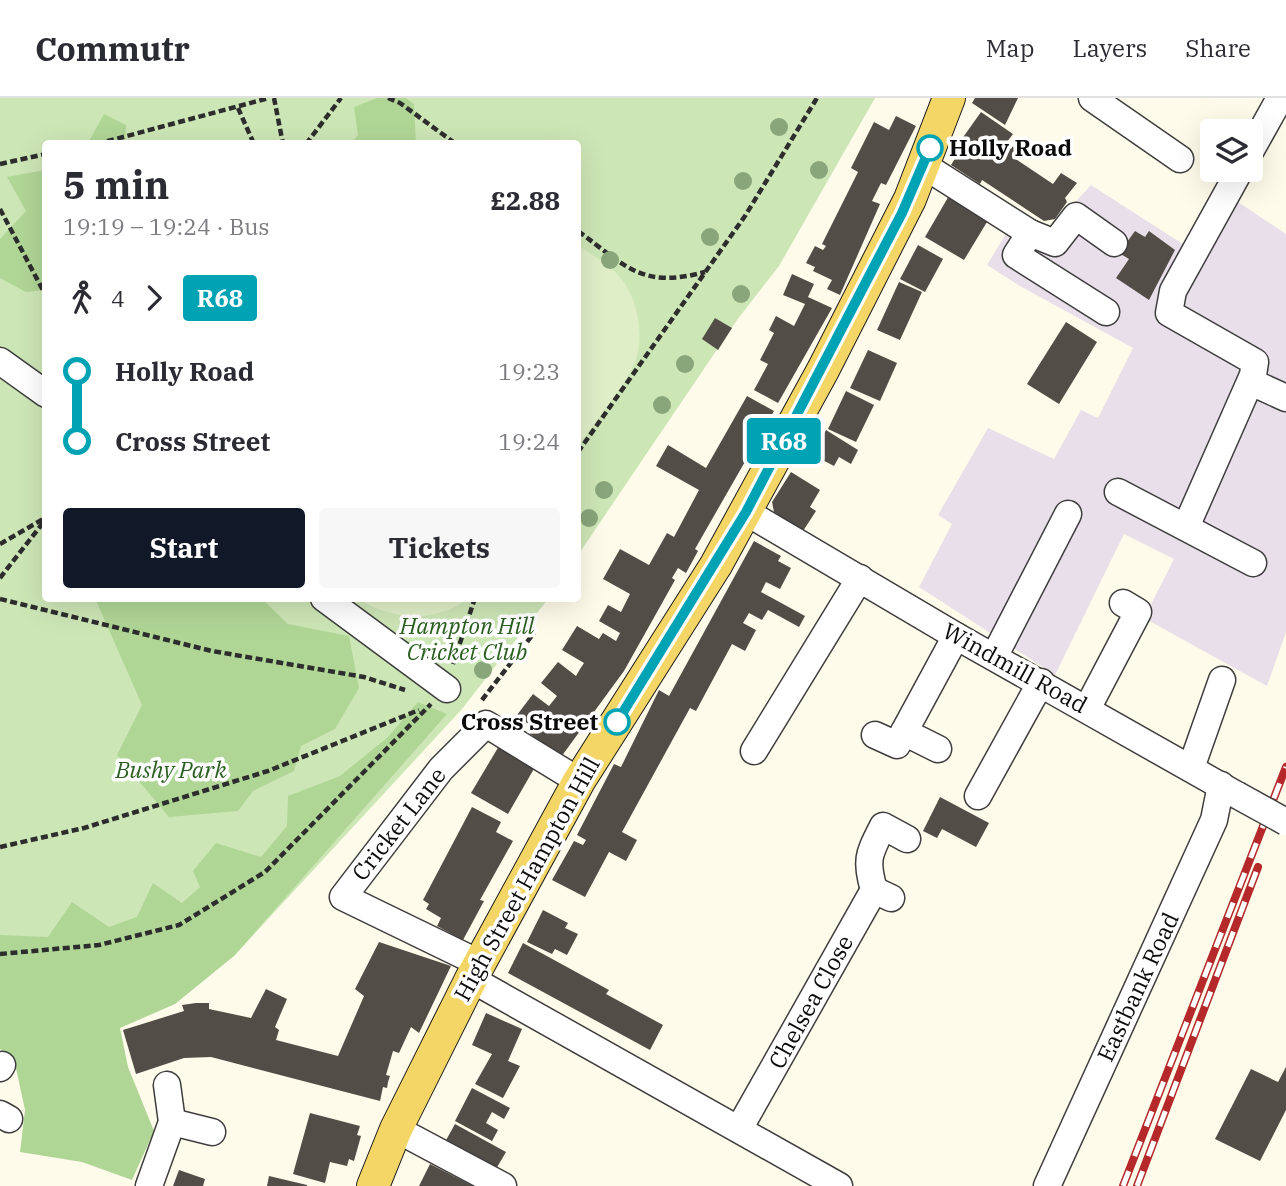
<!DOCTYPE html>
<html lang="en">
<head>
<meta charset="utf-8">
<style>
  :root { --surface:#fff; --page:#f7f7f7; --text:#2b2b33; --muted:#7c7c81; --line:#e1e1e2; --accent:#111827 }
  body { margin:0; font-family:"IBM Plex Serif",serif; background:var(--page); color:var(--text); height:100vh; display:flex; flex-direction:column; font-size:26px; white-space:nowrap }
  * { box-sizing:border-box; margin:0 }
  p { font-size:23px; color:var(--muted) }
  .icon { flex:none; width:38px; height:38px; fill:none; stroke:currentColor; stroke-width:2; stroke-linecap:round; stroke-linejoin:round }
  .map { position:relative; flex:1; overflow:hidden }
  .details { position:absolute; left:42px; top:42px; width:539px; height:462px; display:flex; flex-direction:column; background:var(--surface); border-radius:7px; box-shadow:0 7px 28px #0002 }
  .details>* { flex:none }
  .badge { padding:0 14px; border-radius:5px; font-size:24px; line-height:46px }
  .tools { position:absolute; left:1200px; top:21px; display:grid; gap:14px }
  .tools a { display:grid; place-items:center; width:63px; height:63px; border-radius:7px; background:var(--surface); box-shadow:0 7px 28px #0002; font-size:35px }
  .map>.badge { position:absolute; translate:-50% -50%; box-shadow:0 0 0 4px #fff }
  .legs { display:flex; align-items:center; gap:10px; height:77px; padding:0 21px; font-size:23px }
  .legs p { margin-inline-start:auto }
  .summary { display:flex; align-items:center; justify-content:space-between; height:119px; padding:0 21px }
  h1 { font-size:38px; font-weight:800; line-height:52px }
  .primary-button { display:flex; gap:14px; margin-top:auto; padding:14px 21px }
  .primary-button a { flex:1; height:80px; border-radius:7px; background:var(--accent); color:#fff; font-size:28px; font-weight:800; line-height:80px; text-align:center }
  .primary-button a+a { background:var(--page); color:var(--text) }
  ul { padding:0 21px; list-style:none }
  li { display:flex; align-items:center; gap:24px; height:70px; font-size:26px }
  li i { display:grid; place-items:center; width:10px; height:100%; margin:0 9px; background:currentColor }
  li i::after { content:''; width:18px; height:18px; margin:-9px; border:5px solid; border-radius:50%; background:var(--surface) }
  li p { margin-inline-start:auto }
  li:first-child i { background:linear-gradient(#0000 50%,currentColor 0) }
  li:last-child i { background:linear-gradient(currentColor 50%,#0000 0) }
  header { display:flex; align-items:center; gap:42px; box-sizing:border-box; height:98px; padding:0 35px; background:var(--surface); border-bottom:2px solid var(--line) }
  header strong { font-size:33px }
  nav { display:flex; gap:38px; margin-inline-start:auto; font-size:24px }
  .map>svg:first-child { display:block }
  .industrial { fill:#e9dfea }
  .green { fill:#cde6b6 }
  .forest { fill:#b0d696 }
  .pitch { fill:#dfeec7 }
  .building { fill:#534d48 }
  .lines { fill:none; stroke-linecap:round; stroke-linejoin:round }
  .minor-casing { stroke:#3e3e3e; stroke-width:29 }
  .major-casing { stroke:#1c1c1c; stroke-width:34 }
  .path { stroke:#2d2d2d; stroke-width:4.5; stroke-dasharray:7 3.5; stroke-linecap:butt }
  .minor { stroke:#fff; stroke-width:26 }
  .major { stroke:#f3d665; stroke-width:32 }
  .rail-casing { stroke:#b5292b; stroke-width:8 }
  .rail { stroke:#fff; stroke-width:5; stroke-dasharray:16; stroke-linecap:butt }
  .minor-bridge-casing { stroke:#3e3e3e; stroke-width:29; stroke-linecap:butt }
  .minor-bridge { stroke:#fff; stroke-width:26 }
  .tree { fill:#89a57a }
  .line-1-casing { stroke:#fff; stroke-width:16 }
  .line-1 { stroke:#00a3b4; stroke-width:10 }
  .stop-1-dot { fill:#fff; stroke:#00a3b4; stroke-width:3.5 }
  .labels { text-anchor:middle; stroke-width:7; stroke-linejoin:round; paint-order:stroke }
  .stop-label { font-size:23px; font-weight:bold; fill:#0b0b0b; stroke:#fff; text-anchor:start }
  .park-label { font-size:23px; font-style:italic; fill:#2a5f1f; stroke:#fff }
  .street-label { font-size:23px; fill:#0b0b0b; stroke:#fff }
</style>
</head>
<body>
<header>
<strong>Commutr</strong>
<nav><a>Map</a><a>Layers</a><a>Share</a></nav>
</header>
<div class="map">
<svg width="1286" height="1088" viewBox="0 0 1286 1088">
  <rect width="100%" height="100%" fill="#fefbea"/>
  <path class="industrial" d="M1091,87L1206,161L1238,104L1286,136V534L1267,588L1144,520L1174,461L1124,436L1055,577L919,489L952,426L938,417L988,330L1054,361L1081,312L1098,320L1133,250L1020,188L987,167L1016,119L1046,136Z"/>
  <path class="green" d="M0,0H875L779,168L737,222L578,457V46H46V500L548,501L462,611L234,858L0,916Z"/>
  <g class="forest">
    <path d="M377,0H406L414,6L416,45H351L358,37L354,9Z"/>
    <path d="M104,16L126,27L125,45H88Z"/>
    <path d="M45,72V192L26,194L0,180V141L26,113L7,79Z"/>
    <path d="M95,500L262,501L288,526L349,538L359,590L335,631L301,648L294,673L253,693L238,713L169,719L117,657L142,607Z"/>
    <path d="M418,604L447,616L234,858L175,906L120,930L128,969L154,1033L132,1082L82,1064L20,1054L25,1012L14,961L0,951V837L48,839L72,804L109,829L137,819L153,785L182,805L200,789L193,773L216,745L261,759L287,728L288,698L340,678L388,639Z"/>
  </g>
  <g class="pitch">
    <path d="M578,147C590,156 607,165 617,176C636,195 644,232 637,258C631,282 593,326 578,349Z"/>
    <path d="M359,501V500L467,501C438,525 389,522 359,501Z"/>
  </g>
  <g class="building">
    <path d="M975,0H1018L1005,27L972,5Z"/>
    <path d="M981,14L1013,36L1007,44L1018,53L1014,60L1053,86L1061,75L1077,85L1065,100L1067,104L1055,121L1044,123L982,82L980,86L951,67L963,48L959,45Z"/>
    <path d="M896,18L916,28L886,87L881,85L872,103L880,106L840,197L827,191L832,182L813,173L815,169L806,165L815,148L823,152L826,148L822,146L858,74L851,70L874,24L889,32Z"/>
    <path d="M950,96L990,119L964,162L925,139Z"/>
    <path d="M1135,133L1145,139L1149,133L1175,152L1149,202L1116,180L1129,161L1119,155Z"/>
    <path d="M918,147L943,161L925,194L900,181Z"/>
    <path d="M792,176L814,186L808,199L832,210L778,305L754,292L768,266L760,262L774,235L769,232L776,218L794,228L805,206L783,197Z"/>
    <path d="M899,184L922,194L900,242L877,232Z"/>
    <path d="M715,220L732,230L718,252L702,241Z"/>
    <path d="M1066,224L1097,244L1059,306L1027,286Z"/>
    <path d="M868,252L897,265L880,303L850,290Z"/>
    <path d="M846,293L874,307L856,344L828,331Z"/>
    <path d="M747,298L774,313L695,451L698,453L686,475L678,470L672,480L675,482L624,573L561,659L529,635L533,630L517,617L533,596L549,608L557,598L541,585L558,564L576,578L580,571L584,565L562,552L577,528L599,541L603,535L616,543L620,535L599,523L608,507L621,514L630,496L603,481L620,451L649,467L667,435L674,439L699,392L656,368L668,347L706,370Z"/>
    <path d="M826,332L858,352L851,366L839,359L834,368L813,357Z"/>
    <path d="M791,374L820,392L810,409L816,413L803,433L774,414L772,404Z"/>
    <path d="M754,443L781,458L778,463L791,470L780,491L766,484L761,494L805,518L799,529L768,512L762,522L749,515L743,525L756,532L745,553L732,546L696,613L690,610L622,734L637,742L626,763L609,754L585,799L552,782L574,743L583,747L586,742L577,737L614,666L621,669L659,592L669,598Z"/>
    <path d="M499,648L535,669L508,716L471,695Z"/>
    <path d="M940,699L989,725L976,749L942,731L937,740L923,733Z"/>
    <path d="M472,709L501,724L496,734L513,743L480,802L484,803L463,842L437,828L441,820L426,811L429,806L423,802Z"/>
    <path d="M543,812L568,825L565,830L578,836L567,857L555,851L552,856L527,844Z"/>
    <path d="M379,844L451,868L419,935L411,929L399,955L393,953L386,977L390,978L388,984L387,990L383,989L380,1003L211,959L184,960L136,976L123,932L184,913L182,907L196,905H209V911L251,920L266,891L287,901L275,929L279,932L276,942L338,958L364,898L355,891Z"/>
    <path d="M523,845L609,892L606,896L663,927L650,952L508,875Z"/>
    <path d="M486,915L522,931L508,963L520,968L503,1000L475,986L492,956L472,947Z"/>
    <path d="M1286,969V1012L1260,1063L1215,1041L1251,971L1278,984Z"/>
    <path d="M472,990L510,1010L504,1021L492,1014L486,1025L498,1032L492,1043L455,1023Z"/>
    <path d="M310,1015L360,1028L357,1037L361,1038L354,1063L349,1061L347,1068L330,1064L325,1085L293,1076Z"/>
    <path d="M455,1026L506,1054L496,1071L445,1044Z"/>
    <path d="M430,1066L473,1088H419Z"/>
    <path d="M179,1072L205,1081L203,1088H173Z"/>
    <path d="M269,1078L307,1087V1088H267Z"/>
  </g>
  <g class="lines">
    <defs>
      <g id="minor">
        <path d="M1092,0L1180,61"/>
        <path d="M1251,52L1280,0"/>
        <path d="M923,67L1030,135L1016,157L1106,214"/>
        <path d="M1030,135L1055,145L1076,118L1114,145"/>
        <path d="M0,263L46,296"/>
        <path d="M1251,284L1286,300"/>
        <path d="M1118,394L1253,465"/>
        <path d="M746,414L956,538L1237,697"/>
        <path d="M1186,429L1253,277L1255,264L1169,215L1173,193L1240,72"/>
        <path d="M324,500L447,591"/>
        <path d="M994,559L1068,416"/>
        <path d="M1087,611L1138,514L1123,505"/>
        <path d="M904,634L956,538"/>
        <path d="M875,637L897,647L904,634L938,651"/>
        <path d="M754,653L860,480"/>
        <path d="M1191,670L1222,582"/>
        <path d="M978,698L1041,584"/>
        <path d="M874,792C865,761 869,756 883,728L907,741"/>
        <path d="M479,865L343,799L441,671L486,626L579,683"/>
        <path d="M471,881L839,1088"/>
        <path d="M0,970L2,967"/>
        <path d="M0,1016L9,1021"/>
        <path d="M172,1024L212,1034"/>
        <path d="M396,1031L503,1088"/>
        <path d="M739,1031L874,792L891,800"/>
        <path d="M149,1088L172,1024L167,987"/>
        <path d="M1047,1088L1214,722L1221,687"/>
      </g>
      <path id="major" d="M373,1088L396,1031L471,881L579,683L716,467L823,272L910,101L949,0"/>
    </defs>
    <use href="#minor" class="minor-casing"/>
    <use href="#major" class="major-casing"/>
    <g class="path">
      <path d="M274,0L283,46"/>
      <path d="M388,0L400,5L456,46"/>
      <path d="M238,10L254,46"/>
      <path d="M97,46L269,0"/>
      <path d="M306,46L341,0"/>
      <path d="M0,66L46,56"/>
      <path d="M0,111L46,198"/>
      <path d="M578,133C627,169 642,191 705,174"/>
      <path d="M578,354L745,118L817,0"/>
      <path d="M0,446L45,420"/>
      <path d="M0,480L46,421"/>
      <path d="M0,501L212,553L364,579L405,592"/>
      <path d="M453,566L475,500"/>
      <path d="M482,602L534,535"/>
      <path d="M0,749L84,730L268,673L419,612"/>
      <path d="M0,856L99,847L179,827L265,774L431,606"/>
    </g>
    <use href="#minor" class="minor"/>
    <use href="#major" class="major"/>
    <defs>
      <g id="rail">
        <path d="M1123,1088L1286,669"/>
        <path d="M1137,1088L1258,769"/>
      </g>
    </defs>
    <use href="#rail" class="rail-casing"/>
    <use href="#rail" class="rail"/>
    <defs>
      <path id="minor-bridge" d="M1237,697L1286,724"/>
    </defs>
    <use href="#minor-bridge" class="minor-bridge-casing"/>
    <use href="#minor-bridge" class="minor-bridge"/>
  </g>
  <g class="tree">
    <circle cx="779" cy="29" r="9"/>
    <circle cx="819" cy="72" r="9"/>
    <circle cx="743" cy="83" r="9"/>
    <circle cx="710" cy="139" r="9"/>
    <circle cx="610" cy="162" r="9"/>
    <circle cx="741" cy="196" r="9"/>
    <circle cx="685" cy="266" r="9"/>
    <circle cx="662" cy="307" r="9"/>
    <circle cx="604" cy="392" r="9"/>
    <circle cx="589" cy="420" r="9"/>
    <circle cx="483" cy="572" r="9"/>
  </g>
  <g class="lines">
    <defs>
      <path id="line-1" d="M617,624L746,414L902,115L930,50"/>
    </defs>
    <use href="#line-1" class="line-1-casing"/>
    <use href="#line-1" class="line-1"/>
  </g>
  <g class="stop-1-dot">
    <circle cx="930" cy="50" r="12"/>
    <circle cx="617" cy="624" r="12"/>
  </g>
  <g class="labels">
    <g class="stop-label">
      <text x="949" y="58">Holly Road</text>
      <text x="598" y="632" text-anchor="end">Cross Street</text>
    </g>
    <g class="park-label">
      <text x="467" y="536">Hampton Hill<tspan x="467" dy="26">Cricket Club</tspan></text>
      <text x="171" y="680">Bushy Park</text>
    </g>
    <g class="street-label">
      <text transform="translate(1015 570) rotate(29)" y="8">Windmill Road</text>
      <text transform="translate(399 726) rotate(-52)" y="8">Cricket Lane</text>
      <text transform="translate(527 781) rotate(-61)" y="8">High Street Hampton Hill</text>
      <text transform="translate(1138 889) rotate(-65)" y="8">Eastbank Road</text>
      <text transform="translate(811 904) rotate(-61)" y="8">Chelsea Close</text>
    </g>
  </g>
</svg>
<div class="tools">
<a><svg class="icon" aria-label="layers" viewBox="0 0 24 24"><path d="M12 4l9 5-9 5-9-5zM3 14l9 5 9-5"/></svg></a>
</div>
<b class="badge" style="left:784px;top:343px;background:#00a3b4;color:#fff">R68</b>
<section class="details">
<div class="summary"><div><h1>5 min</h1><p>19:19 – 19:24 · Bus</p></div><b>£2.88</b></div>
<div class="legs"><svg class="icon" aria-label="walk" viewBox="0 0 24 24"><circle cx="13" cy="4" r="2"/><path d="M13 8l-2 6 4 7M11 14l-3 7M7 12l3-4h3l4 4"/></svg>4<svg class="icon" aria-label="forward" viewBox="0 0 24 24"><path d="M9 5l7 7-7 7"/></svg><b class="badge" style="background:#00a3b4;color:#fff">R68</b></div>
<ul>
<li><i style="color:#00a3b4"></i><b>Holly Road</b><p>19:23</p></li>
<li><i style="color:#00a3b4"></i><b>Cross Street</b><p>19:24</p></li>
</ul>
<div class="primary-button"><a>Start</a><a>Tickets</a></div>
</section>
</div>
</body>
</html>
